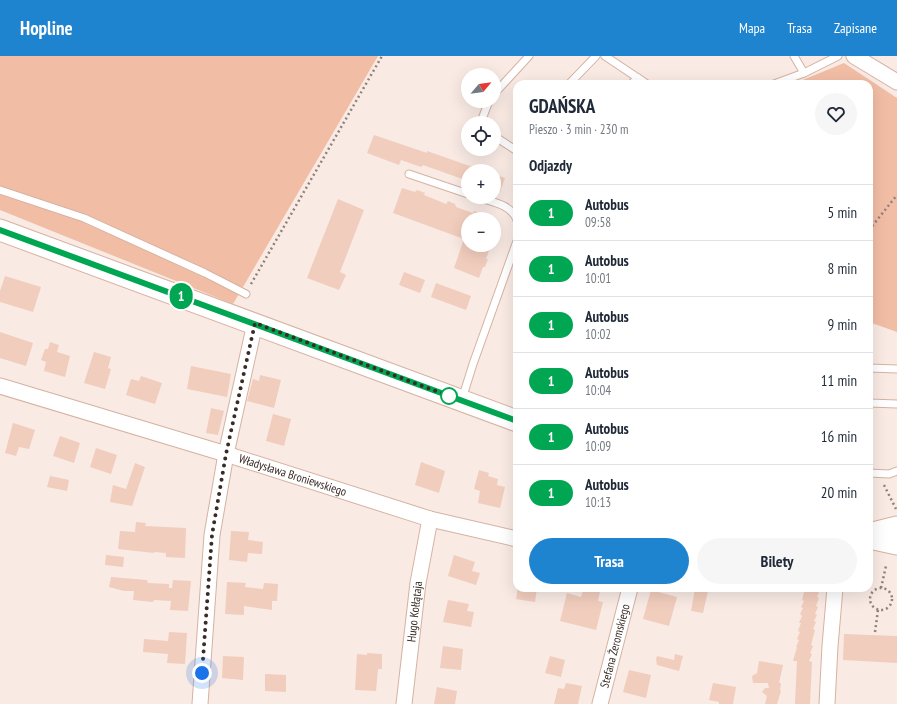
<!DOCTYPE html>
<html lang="pl">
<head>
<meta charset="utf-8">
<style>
  :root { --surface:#fff; --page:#f6f6f7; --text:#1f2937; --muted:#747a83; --line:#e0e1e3; --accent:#1f84cf }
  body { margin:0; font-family:"PT Sans Narrow",sans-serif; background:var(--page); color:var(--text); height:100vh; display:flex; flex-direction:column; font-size:15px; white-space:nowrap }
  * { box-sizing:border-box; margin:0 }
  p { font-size:13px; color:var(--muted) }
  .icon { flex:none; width:22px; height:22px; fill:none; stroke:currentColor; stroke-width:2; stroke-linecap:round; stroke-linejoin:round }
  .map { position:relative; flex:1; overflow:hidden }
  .sheet { position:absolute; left:513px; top:24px; width:360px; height:512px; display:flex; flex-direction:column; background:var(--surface); border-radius:12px; box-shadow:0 4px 16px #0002 }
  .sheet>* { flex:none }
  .badge { padding:0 8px; border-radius:13px; font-size:14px; line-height:26px }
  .needle { width:26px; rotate:61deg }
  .controls { position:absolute; left:461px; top:12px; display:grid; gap:8px }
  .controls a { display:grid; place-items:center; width:40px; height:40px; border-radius:50%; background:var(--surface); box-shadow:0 4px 16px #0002; font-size:20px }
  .you { position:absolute; width:20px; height:20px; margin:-10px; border:3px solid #fff; border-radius:50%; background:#1a73e8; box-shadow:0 0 0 6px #1a73e833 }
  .map>.badge { position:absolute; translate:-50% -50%; box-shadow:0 0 0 2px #fff }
  h2 { padding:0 16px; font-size:15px; line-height:36px }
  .round { display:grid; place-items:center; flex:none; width:42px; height:42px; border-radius:21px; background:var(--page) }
  .head { display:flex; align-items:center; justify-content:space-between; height:68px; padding:0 16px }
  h1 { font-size:19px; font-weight:600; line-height:30px }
  .action { display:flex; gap:8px; margin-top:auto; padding:8px 16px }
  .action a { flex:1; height:46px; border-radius:24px; background:var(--accent); color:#fff; font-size:16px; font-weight:600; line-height:46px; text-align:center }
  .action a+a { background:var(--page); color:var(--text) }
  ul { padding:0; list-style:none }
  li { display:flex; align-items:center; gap:12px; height:56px; padding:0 16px; border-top:1px solid var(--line) }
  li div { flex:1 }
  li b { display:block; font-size:15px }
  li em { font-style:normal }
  li .badge { min-width:44px; font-weight:700; text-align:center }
  header { display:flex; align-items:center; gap:24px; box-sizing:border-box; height:56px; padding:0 20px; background:var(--accent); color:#fff }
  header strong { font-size:19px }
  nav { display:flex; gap:22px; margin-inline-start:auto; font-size:14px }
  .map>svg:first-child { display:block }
  .green { fill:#f2bda5 }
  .building { fill:#f1cdbd }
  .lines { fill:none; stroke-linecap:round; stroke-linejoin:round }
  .service-casing { stroke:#d6b2a2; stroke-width:9 }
  .minor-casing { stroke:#d6b2a2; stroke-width:17 }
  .secondary-casing { stroke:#d6b2a2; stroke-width:23 }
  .path { stroke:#90817b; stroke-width:2.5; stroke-dasharray:2 3; stroke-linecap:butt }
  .service { stroke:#fff; stroke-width:7 }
  .minor { stroke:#fff; stroke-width:15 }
  .secondary { stroke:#fff; stroke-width:21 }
  .line-casing { stroke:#fff; stroke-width:9 }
  .line { stroke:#00a651; stroke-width:6 }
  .walk { stroke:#392b25; stroke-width:4; stroke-dasharray:0 7.2 }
  .stop-dot { fill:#fff; stroke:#00a651; stroke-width:2 }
  .labels { text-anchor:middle; stroke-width:3; stroke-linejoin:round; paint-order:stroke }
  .street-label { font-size:12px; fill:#392b25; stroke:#f9eae4 }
</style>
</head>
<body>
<header>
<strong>Hopline</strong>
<nav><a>Mapa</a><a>Trasa</a><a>Zapisane</a></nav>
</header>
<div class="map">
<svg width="897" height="648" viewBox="0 0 897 648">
  <rect width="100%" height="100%" fill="#f9eae4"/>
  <g class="green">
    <path d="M0,0H378L233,248L0,154Z"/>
    <path d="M844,7L897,42V276L869,266V28H793Z"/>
  </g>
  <g class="building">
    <path d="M374,79L427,97V95L484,115H468V125L423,109L421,111L401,104L399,109L367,97Z"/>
    <path d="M494,118L505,122L500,136L494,134Z"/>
    <path d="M402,132L415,136L417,134L425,137L424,139L446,148L448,145L455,148L456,151L473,157L474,155L481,157L482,160L489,163H468V189H491L486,203H488L485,211H483L479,222L454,212L464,183L393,157Z"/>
    <path d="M338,143L364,154L340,216L346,219L339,234L307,222Z"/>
    <path d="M404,216L425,224L420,237L399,229Z"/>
    <path d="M5,220L41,231L33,256L0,246V235Z"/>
    <path d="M436,227L471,240L466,254L431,241Z"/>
    <path d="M0,276L33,287L26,310L0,302Z"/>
    <path d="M50,286L59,289L57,296L70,300L65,321L44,315L46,306L41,304L45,293H48Z"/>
    <path d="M94,296L111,301L108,312L111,313L105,333L84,327Z"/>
    <path d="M191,310L231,318L227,341L187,333Z"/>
    <path d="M260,319L281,324L274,352L247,345L253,323L259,325Z"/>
    <path d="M141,320L162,327L155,348L126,339L131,323L139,325Z"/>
    <path d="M211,352L224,355L218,379L206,377Z"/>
    <path d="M273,358L291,363L284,390L266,385Z"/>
    <path d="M13,367L35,374L29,393L19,391L16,400L5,397Z"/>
    <path d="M60,380L80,387L74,407L53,400Z"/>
    <path d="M96,392L117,399L111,418L90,411Z"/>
    <path d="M421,406L445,415L439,437L415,429Z"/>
    <path d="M135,407L145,411L132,450L110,446L113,429L126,433Z"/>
    <path d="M479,414L489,417L488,420L498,423L497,429L505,431L500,452L478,447L480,435L474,433Z"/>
    <path d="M50,420L69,424L67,435L47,431Z"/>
    <path d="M136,466L146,467L145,470L186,472L185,502L166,501V497L154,496V497L118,493L120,475L135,476Z"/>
    <path d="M231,475L249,476L248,484L263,486L262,498L248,497L247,506L229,504Z"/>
    <path d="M106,499L124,501L123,511L105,509Z"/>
    <path d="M454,499L475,506L472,515L480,517L476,529L448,520Z"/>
    <path d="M111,521L147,524L148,527L169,528V532H172L173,524L191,525L188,555L170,554L171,545L154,544L153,546L133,544L134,535H124L109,531Z"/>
    <path d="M227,526L246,527L245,531L263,533L264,527L278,528L277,545H272V554L244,550V559L225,558Z"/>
    <path d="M518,532H537L535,546L516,543Z"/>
    <path d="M584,532L600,535L598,545L603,546L596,574L560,565L567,537L581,541Z"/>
    <path d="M805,532H818L820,534L817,541L819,542L816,550L818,551L815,558L817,559L814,565L816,566L813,573L815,574L811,589L813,590L810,597L812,598L809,605L812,606L810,648H795L797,605H793L797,591H796L799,584L797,583L800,576L798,575L801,567H799L802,560L800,558L803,552L801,551L804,545L802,544Z"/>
    <path d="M695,533L708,535L703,557L691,555Z"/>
    <path d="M651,534L677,541L669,570L643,563Z"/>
    <path d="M448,544L469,548L467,555L474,556L471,571L443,566Z"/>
    <path d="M169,576L187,577L185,608L167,607L168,598L143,596L144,583L168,585Z"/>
    <path d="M844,578L897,580V607L843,604Z"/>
    <path d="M443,590L463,593L461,614L440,612Z"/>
    <path d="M367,597L382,598V613H378L376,635L355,634L357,598L367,599Z"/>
    <path d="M675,598L683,600L679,615L657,609L656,603L657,600L674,604Z"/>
    <path d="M223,600L244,601L243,624L222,622Z"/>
    <path d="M550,600L565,604L561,621L545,617Z"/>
    <path d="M759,605L783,609L779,627H781L780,634L781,635L777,648H765L767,640L762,636L765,632H769L768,627H753L752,620L757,617Z"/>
    <path d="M629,614L651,619L646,642L623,636Z"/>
    <path d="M265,618L286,619V636L265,635Z"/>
    <path d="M566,627L582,630L578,648H554L558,632L564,633Z"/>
    <path d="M713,627L736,631L733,648H719V646L709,644Z"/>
    <path d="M437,631L457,635L455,648H434Z"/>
  </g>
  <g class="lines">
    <defs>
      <g id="service">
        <path d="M605,0L647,28"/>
        <path d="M794,0L804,17"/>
        <path d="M569,28L596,0"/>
        <path d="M631,28L638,22"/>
        <path d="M774,28L804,17L838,0"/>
        <path d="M494,38L529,0"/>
        <path d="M485,67L482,63L489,45"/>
        <path d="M494,80L517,95"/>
        <path d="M409,118L468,138"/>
        <path d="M0,134L84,162L205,217L246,238"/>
        <path d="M477,141C492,146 511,148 517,164"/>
        <path d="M869,312L897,313"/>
        <path d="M462,343L473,308L517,185"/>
        <path d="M869,347L897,348"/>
        <path d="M869,417L889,418L897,415"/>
      </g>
      <g id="minor">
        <path d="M854,0L897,26"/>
        <path id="s1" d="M0,330L226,398L430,463L517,483"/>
        <path d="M200,648L212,479L226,398L255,267"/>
        <path id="s2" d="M404,648L418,527L430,463"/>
        <path id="s3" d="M600,648L630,532"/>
        <path d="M827,648L830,590L835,532"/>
      </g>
      <g id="secondary">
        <path d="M0,174L517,365"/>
        <path d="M869,478L897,471"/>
        <path d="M869,482L897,488"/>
      </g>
    </defs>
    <use href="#service" class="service-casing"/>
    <use href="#minor" class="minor-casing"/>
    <use href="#secondary" class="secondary-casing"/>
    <g class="path">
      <path d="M869,174L897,139"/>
      <path d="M251,228L382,0"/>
      <path d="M884,429L896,453"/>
      <path d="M881,532L886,510"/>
      <circle cx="881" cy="543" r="11"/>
      <path d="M875,576L878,554"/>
    </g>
    <use href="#service" class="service"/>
    <use href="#minor" class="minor"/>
    <use href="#secondary" class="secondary"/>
  </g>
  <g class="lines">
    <defs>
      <path id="line" d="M0,174L517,365"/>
    </defs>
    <use href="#line" class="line-casing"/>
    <use href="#line" class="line"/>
    <path class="walk" d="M202,617L212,479L226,398L255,267L449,340"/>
  </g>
  <circle class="stop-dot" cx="449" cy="340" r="8"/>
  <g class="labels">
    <g class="street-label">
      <text dy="4" stroke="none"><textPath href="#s1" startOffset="306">Władysława Broniewskiego</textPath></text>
      <text dy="4" stroke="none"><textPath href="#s2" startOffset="93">Hugo Kołłątaja</textPath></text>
      <text dy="4" stroke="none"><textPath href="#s3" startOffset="60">Stefana Żeromskiego</textPath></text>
    </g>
  </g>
</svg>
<div class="controls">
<a><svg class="needle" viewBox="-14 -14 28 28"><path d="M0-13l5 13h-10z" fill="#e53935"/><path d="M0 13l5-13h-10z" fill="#747a83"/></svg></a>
<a><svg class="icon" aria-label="locate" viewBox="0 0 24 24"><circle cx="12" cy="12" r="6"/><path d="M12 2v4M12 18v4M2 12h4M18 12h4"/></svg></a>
<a>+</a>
<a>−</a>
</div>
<div class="you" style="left:202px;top:617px"></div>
<b class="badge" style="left:181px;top:240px;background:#00a651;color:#fff">1</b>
<section class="sheet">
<div class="head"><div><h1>GDAŃSKA</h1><p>Pieszo · 3 min · 230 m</p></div><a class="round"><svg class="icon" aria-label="heart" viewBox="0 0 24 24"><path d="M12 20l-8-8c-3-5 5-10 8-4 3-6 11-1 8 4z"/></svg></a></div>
<h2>Odjazdy</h2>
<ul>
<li><span class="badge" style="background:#00a651;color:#fff">1</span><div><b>Autobus</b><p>09:58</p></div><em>5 min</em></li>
<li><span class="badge" style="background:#00a651;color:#fff">1</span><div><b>Autobus</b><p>10:01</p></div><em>8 min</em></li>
<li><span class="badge" style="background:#00a651;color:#fff">1</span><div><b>Autobus</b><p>10:02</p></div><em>9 min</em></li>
<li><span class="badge" style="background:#00a651;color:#fff">1</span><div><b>Autobus</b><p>10:04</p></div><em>11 min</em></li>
<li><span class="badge" style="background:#00a651;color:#fff">1</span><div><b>Autobus</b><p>10:09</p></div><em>16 min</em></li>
<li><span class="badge" style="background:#00a651;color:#fff">1</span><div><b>Autobus</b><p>10:13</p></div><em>20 min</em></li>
</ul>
<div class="action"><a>Trasa</a><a>Bilety</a></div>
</section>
</div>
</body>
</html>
